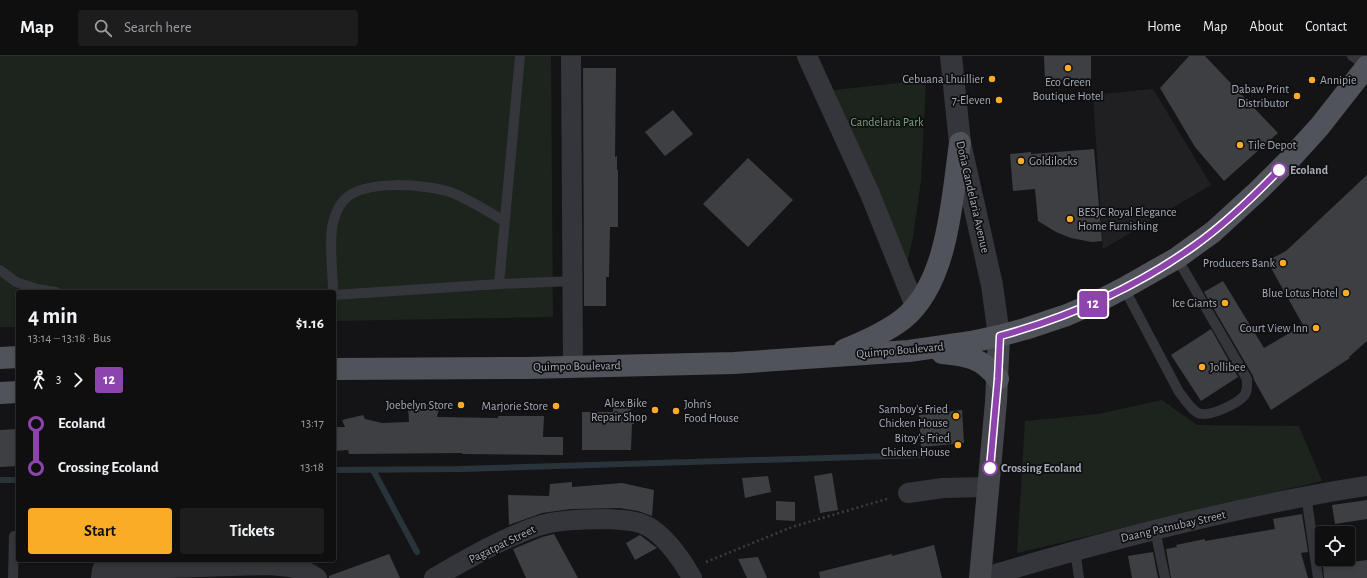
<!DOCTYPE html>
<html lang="en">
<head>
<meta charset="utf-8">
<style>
  :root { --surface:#0f0f10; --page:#1d1d1e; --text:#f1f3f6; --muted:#9b9c9f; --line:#2f2f30; --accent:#fbac27 }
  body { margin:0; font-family:"Alegreya Sans",sans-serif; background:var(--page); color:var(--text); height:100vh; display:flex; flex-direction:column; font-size:15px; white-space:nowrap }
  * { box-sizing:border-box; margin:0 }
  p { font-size:13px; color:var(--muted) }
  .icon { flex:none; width:22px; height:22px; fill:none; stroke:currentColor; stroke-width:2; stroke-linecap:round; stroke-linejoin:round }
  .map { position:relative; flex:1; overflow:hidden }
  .sheet { position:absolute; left:16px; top:234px; width:320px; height:272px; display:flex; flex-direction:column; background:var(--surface); border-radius:4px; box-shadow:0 2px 6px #0003,0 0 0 1px var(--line) }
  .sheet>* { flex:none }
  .badge { padding:0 8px; border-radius:3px; font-size:14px; line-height:26px }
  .fabs { position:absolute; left:1315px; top:470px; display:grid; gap:8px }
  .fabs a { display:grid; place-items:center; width:40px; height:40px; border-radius:4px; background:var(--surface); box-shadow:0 2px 6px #0003,0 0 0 1px var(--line); font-size:20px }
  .map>.badge { position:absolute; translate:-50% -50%; box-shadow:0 0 0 2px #fff }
  .legs { display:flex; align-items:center; gap:6px; height:44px; padding:0 12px; font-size:13px }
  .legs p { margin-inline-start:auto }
  .overview { display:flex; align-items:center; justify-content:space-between; height:68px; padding:0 12px }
  h1 { font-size:22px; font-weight:600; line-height:30px }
  .primary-button { display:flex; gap:8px; margin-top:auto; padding:8px 12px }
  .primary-button a { flex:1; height:46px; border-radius:4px; background:var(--accent); color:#111; font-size:16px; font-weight:600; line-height:46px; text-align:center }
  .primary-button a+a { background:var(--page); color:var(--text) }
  ul { padding:0 12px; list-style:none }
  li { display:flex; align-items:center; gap:14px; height:44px; font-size:15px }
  li i { display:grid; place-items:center; width:6px; height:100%; margin:0 5px; background:currentColor }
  li i::after { content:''; width:10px; height:10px; margin:-5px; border:3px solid; border-radius:50%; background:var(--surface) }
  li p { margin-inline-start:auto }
  li:first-child i { background:linear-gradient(#0000 50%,currentColor 0) }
  li:last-child i { background:linear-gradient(currentColor 50%,#0000 0) }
  header { display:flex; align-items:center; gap:24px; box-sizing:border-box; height:56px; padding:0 20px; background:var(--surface); border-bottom:1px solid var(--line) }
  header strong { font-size:19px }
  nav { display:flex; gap:22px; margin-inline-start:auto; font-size:14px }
  .search { width:280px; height:36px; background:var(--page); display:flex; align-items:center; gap:10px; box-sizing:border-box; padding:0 14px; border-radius:4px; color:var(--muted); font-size:15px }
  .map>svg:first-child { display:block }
  .built { fill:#202023 }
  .green { fill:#1c241d }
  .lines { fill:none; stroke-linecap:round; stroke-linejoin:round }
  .stream { stroke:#29333a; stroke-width:6 }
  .building { fill:#3e3f43 }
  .path { stroke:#3b3d42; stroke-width:2.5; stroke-dasharray:2 3; stroke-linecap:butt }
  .service { stroke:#35363b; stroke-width:10 }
  .minor { stroke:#35363b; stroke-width:20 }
  .tertiary { stroke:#35363b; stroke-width:22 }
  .secondary { stroke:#43454b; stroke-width:22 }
  .primary { stroke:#51535a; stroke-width:22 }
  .line-1-casing { stroke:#fff; stroke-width:9 }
  .line-1 { stroke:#8e44ad; stroke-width:6 }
  .poi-dot { fill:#fbac27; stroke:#0f0f11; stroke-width:1.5 }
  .stop-1-dot { fill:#fff; stroke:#8e44ad; stroke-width:2 }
  .labels { text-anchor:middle; stroke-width:3.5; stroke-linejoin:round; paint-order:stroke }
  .poi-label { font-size:12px; fill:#a5abb7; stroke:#0f0f11; text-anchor:end }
  .park-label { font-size:12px; fill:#7ba37c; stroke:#0f0f11 }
  .stop-label { font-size:12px; font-weight:bold; fill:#a5abb7; stroke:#0f0f11; text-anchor:start }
  .street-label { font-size:12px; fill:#a5abb7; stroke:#0f0f11 }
</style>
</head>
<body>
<header>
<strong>Map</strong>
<div class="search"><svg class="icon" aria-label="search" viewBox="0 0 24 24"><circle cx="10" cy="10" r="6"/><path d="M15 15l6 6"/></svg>Search here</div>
<nav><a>Home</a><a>Map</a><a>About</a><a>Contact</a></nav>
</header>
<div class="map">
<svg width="1367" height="522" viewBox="0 0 1367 522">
  <rect width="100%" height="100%" fill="#141416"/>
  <path class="built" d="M1153,33L1211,129L1103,193L1093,39Z"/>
  <g class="green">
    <path d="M0,0H551L553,261L334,265V236H18V271H0Z"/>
    <path d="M926,24L921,125L913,181L906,212L834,34Z"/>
    <path d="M1162,344L1197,369L1299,370L1322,425L1017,497L1025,365L1098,358Z"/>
  </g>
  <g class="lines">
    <g class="stream">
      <path d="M334,414L461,413L924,399"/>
      <path d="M373,414L417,496"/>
      <path d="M0,424H18"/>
    </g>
  </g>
  <g class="building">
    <path d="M1044,0H1091V24L1045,25Z"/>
    <path d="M1189,0H1205L1278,77L1224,125L1195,91L1160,32Z"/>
    <path d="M583,12H616L615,101L617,100V114H618V171H610L609,221H606V250H584Z"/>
    <path d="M673,54L693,78L665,100L645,76Z"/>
    <path d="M1094,93L1102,185L1092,186L1071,182L1056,176L1038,165L1035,133L1013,135L1010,98L1031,96V98Z"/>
    <path d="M748,102L793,144L748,191L703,148Z"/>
    <path d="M1367,119V285L1349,301L1350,302L1271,354L1254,324L1253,320L1204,236L1223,225L1264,292L1303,269L1267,205L1286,195Z"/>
    <path d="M1211,273L1238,321L1201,345L1171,299Z"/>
    <path d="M629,345L634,368H632L631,394H582V356H613V349Z"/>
    <path d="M440,348L437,361L498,362V360H544L543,381H563V399L462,398V397L349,398L348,394L334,395V371H345L342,364L363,359L365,363L382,367L409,366L408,349Z"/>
    <path d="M962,354L964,387L921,391L919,359Z"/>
    <path d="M18,373V410L0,411V374Z"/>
    <path d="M832,417L838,454L820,457L814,420Z"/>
    <path d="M768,420L771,436L745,442L742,422Z"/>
    <path d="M572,426V431L622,427L654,434L652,460L638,455L619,452L571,453L542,457L509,469L508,439L549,440L550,428Z"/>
    <path d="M1367,444V463L1335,468L1332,449Z"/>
    <path d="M776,445L795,446V465L776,464Z"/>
    <path d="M1302,458L1308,496L1301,497L1308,522H1171L1166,493L1177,491L1176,489L1205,483V485L1275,473L1273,463Z"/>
    <path d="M554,478L578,522H526L513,493L542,481Z"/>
    <path d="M640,479L657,492L635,504L626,487Z"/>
    <path d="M934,489L942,522H820L819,516L892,498V500Z"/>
    <path d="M1153,496L1158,522H1132L1128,500Z"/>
    <path d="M389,498L400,522H329V520Z"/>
    <path d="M758,501L767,522H747L738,503Z"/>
    <path d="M1367,504V522H1324L1323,510Z"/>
  </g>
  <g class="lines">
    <path class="path" d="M706,506L792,471L890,442"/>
    <g class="service">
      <path d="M1352,0L1366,10"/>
      <path d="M0,214L16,226L37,233L56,236"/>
      <path d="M499,228L520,0"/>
      <path d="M1124,232L1179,336C1185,343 1190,353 1198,357C1208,362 1236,348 1243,341C1248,336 1247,329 1247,323L1177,202"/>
      <path d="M333,236C333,217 328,180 334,163C336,157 340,148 344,144C363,123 426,128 450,136C469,143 487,155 504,165"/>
      <path d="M334,239L499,228L573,225"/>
      <path d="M1306,439L1318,522"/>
      <path d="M1155,474L1165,522"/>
      <path d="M1075,494L1079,522"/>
      <path d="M13,522L14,480"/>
    </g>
    <g class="minor">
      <path d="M571,0L573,310"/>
      <path d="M807,0L870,138L915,250"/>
      <path d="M908,437L943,432L988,431"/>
      <path d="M101,522L102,514L267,509C284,510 302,511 317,522"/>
      <path d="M434,522C467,503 501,483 538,470C556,464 588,463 607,463C621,464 640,464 652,473C667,483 683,505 692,522"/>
      <path d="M982,522C1108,484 1237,450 1367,430"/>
    </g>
    <path class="tertiary" d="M951,0L960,87L992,229L999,280"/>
    <path class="secondary" d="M980,522L996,346L999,280"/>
    <g class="primary">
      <path d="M844,294C864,286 885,277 903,263C949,226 952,141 960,87"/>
      <path d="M942,297C966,299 983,302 998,323"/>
      <path d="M0,302L18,301"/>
      <path d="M334,313L526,312L734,307L909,295L971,286L999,280L1025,273L1067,259L1097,246L1124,232L1177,202L1213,176L1260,133L1291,102L1320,70L1367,10"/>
      <path d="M0,337L18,336"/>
    </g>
  </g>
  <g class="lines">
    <defs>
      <path id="line-1" d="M990,412L998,323L1000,280C1069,261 1135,232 1194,190C1225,168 1253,141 1279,114"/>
    </defs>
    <use href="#line-1" class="line-1-casing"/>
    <use href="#line-1" class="line-1"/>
  </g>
  <g class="poi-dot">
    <circle cx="1068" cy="12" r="4"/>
    <circle cx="992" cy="23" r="4"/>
    <circle cx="1312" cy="24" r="4"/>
    <circle cx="1297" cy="40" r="4"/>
    <circle cx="999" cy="44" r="4"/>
    <circle cx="1240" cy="89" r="4"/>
    <circle cx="1021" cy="105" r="4"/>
    <circle cx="1070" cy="163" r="4"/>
    <circle cx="1283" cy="207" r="4"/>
    <circle cx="1346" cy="237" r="4"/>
    <circle cx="1225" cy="247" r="4"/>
    <circle cx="1316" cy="272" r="4"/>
    <circle cx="1202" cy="311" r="4"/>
    <circle cx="461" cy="349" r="4"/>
    <circle cx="556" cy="350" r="4"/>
    <circle cx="655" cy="354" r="4"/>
    <circle cx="676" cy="355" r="4"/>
    <circle cx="956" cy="360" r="4"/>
    <circle cx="958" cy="389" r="4"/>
  </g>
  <g class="stop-1-dot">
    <circle cx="1279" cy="114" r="7"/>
    <circle cx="990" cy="412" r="7"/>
  </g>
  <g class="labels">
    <g class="poi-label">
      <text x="984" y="27">Cebuana Lhuillier</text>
      <text x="1320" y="28" text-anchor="start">Annipie</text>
      <text x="1068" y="30" text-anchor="middle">Eco Green<tspan x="1068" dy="14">Boutique Hotel</tspan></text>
      <text x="1289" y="37">Dabaw Print<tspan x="1289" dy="14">Distributor</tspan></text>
      <text x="991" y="48">7-Eleven</text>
      <text x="1248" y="93" text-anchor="start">Tile Depot</text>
      <text x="1029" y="109" text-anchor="start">Goldilocks</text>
      <text x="1078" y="160" text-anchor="start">BESJC Royal Elegance<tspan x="1078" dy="14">Home Furnishing</tspan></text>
      <text x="1275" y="211">Producers Bank</text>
      <text x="1338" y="241">Blue Lotus Hotel</text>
      <text x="1217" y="251">Ice Giants</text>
      <text x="1308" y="276">Court View Inn</text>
      <text x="1210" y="315" text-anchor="start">Jollibee</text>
      <text x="647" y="351">Alex Bike<tspan x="647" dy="14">Repair Shop</tspan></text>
      <text x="684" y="352" text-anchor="start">John's<tspan x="684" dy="14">Food House</tspan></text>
      <text x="453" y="353">Joebelyn Store</text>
      <text x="548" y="354">Marjorie Store</text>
      <text x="948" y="357">Samboy's Fried<tspan x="948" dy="14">Chicken House</tspan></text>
      <text x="950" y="386">Bitoy's Fried<tspan x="950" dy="14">Chicken House</tspan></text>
    </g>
    <g class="park-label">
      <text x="887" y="70">Candelaria Park</text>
    </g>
    <g class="stop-label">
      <text x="1290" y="118">Ecoland</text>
      <text x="1001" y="416">Crossing Ecoland</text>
    </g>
    <g class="street-label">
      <text transform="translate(973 141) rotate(77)" y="4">Doña Candelaria Avenue</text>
      <text transform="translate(900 294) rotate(-5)" y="4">Quimpo Boulevard</text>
      <text transform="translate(577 310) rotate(-1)" y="4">Quimpo Boulevard</text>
      <text transform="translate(1173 470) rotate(-13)" y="4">Daang Patnubay Street</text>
      <text transform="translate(502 488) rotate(-26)" y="4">Pagatpat Street</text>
    </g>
  </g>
</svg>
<div class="fabs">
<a><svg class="icon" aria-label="locate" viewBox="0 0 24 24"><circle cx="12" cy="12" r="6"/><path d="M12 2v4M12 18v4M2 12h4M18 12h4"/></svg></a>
</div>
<b class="badge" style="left:1093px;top:248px;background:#8e44ad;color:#fff">12</b>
<section class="sheet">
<div class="overview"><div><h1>4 min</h1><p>13:14 – 13:18 · Bus</p></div><b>$1.16</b></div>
<div class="legs"><svg class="icon" aria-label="walk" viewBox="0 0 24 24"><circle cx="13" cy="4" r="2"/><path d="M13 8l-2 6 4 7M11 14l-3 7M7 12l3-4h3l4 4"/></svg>3<svg class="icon" aria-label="forward" viewBox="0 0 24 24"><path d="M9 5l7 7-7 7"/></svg><b class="badge" style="background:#8e44ad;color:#fff">12</b></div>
<ul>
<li><i style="color:#8e44ad"></i><b>Ecoland</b><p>13:17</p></li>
<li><i style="color:#8e44ad"></i><b>Crossing Ecoland</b><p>13:18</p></li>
</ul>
<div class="primary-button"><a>Start</a><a>Tickets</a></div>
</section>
</div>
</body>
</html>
